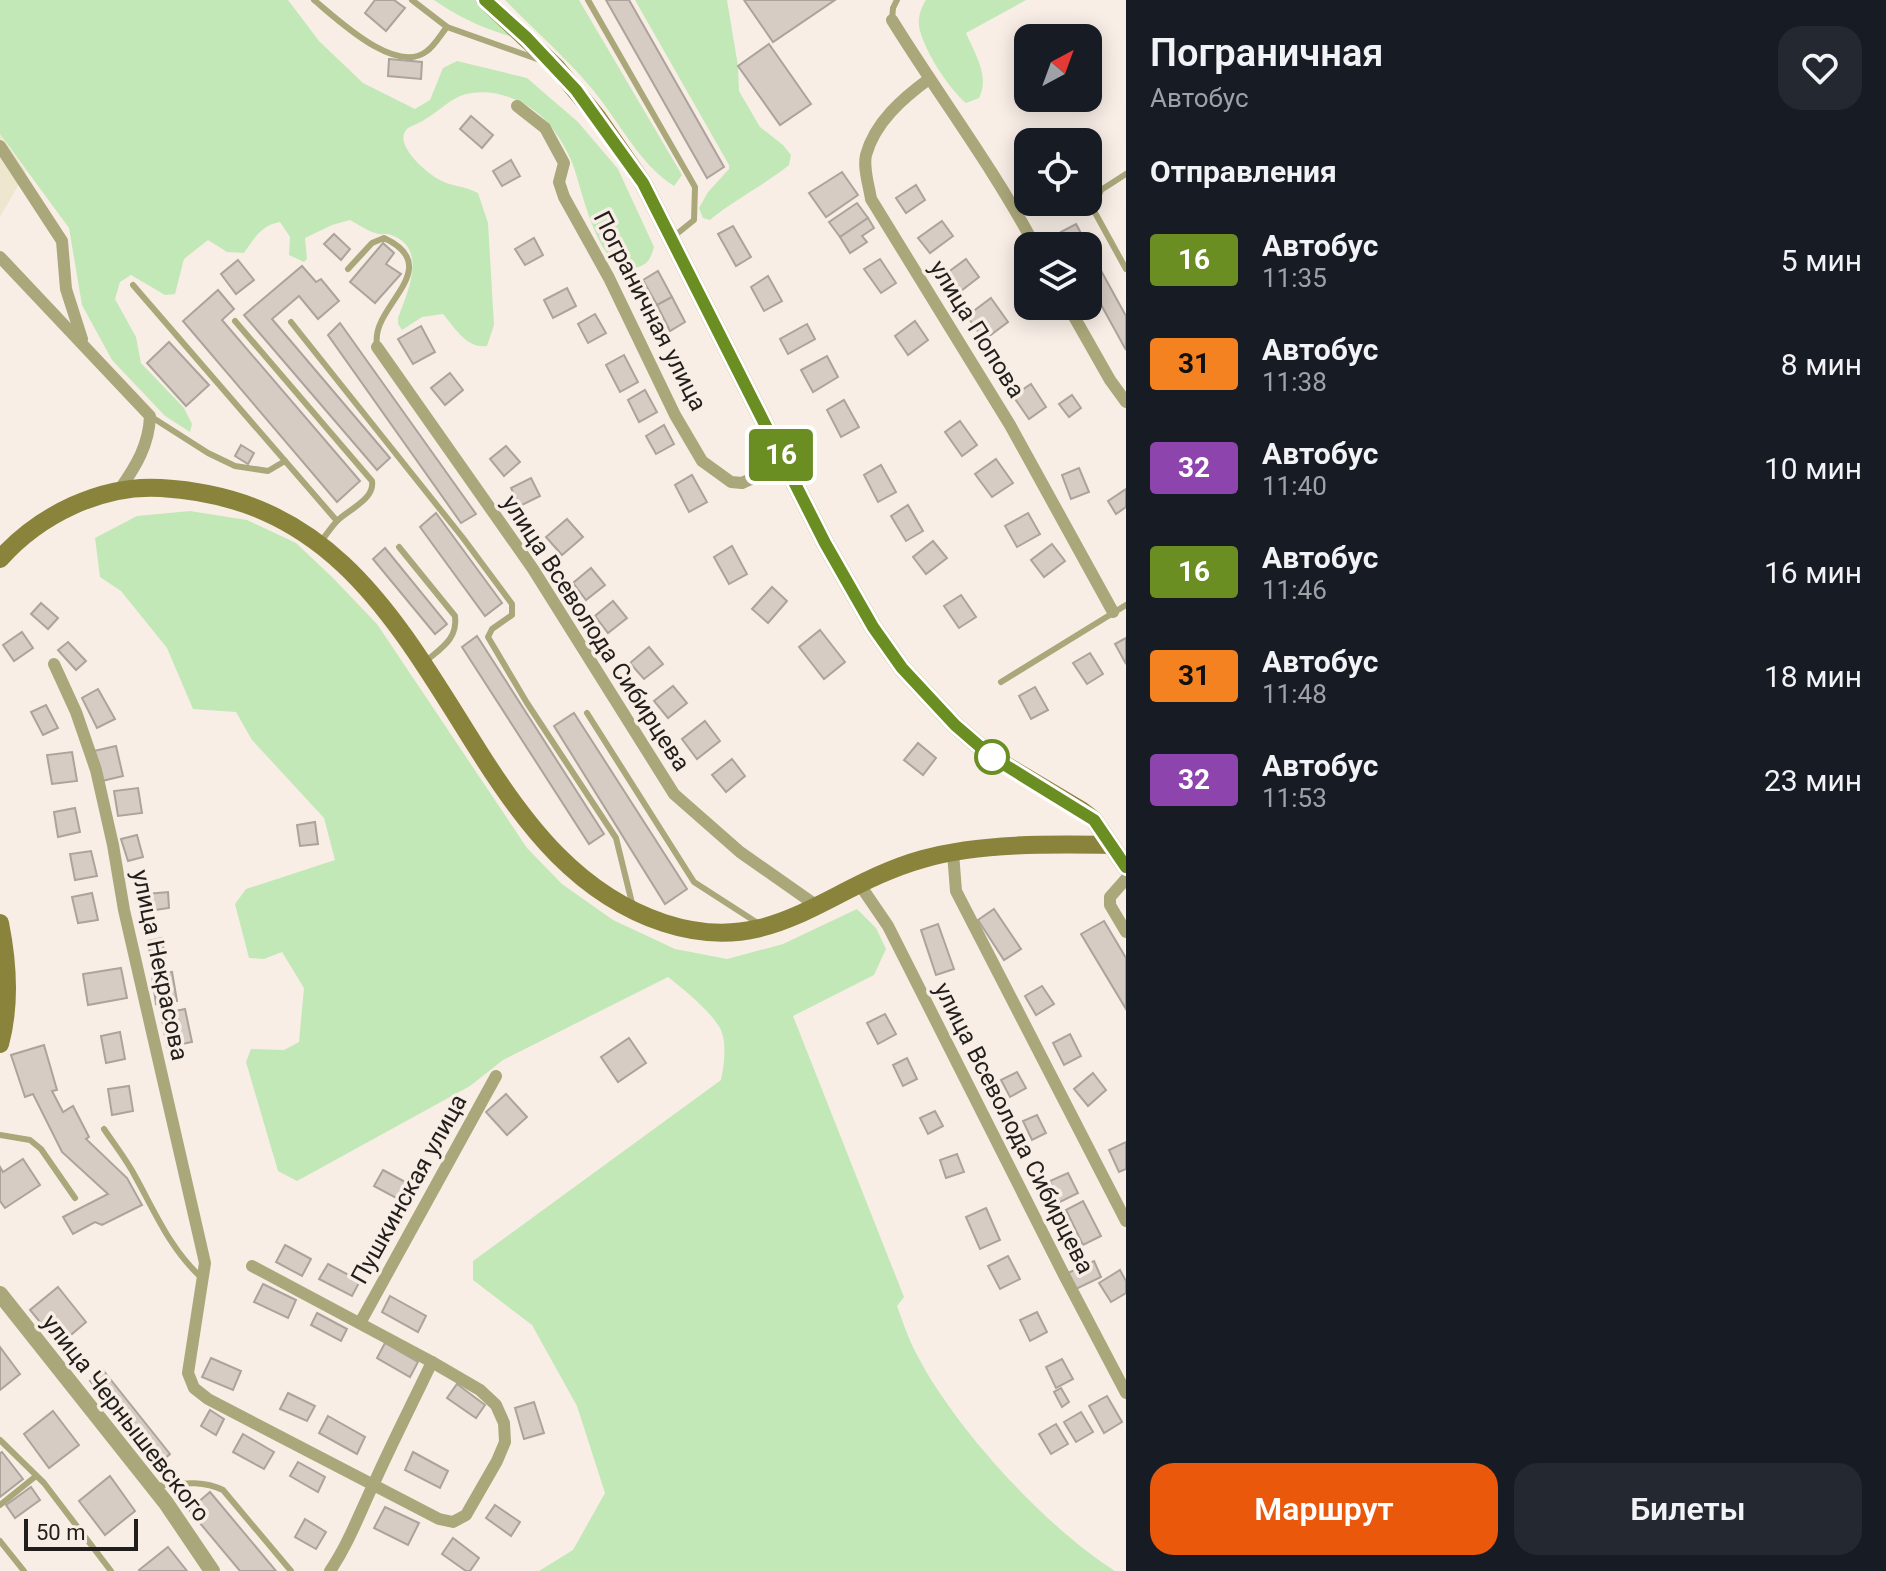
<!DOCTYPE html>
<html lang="ru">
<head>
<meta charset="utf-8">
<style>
  :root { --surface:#171b24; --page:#242831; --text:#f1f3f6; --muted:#9ea1a6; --accent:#ea580c }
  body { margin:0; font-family:Roboto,sans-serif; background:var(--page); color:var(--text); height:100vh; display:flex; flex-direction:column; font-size:30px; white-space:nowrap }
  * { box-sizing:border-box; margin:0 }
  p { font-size:26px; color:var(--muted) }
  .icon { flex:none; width:44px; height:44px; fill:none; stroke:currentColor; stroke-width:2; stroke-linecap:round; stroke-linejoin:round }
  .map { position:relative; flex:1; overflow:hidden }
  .sheet { display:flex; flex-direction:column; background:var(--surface); width:760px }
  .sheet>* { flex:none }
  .badge { padding:0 16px; border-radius:6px; font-size:28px; line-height:52px }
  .needle { width:52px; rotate:41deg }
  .fabs { position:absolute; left:1014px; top:24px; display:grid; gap:16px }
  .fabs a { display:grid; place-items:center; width:88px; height:88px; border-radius:16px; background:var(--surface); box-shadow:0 4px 20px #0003; font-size:40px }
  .scale { position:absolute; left:24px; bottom:20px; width:114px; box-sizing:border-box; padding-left:8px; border:4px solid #211e1b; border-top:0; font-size:22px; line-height:28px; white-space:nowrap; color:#211e1b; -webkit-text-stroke:6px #f8eee6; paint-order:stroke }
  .map>.badge { position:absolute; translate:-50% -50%; box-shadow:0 0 0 4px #fff }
  h2 { padding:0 24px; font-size:30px; line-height:72px }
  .round { display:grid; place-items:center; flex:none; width:84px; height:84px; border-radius:24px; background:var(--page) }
  .overview { display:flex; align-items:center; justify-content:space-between; height:136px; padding:0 24px }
  h1 { font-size:38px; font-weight:600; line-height:60px }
  .cta { display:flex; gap:16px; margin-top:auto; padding:16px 24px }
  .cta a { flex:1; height:92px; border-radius:24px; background:var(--accent); color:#fff; font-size:32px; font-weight:600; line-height:92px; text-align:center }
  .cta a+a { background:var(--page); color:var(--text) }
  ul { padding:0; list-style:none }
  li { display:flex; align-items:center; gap:24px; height:104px; padding:0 24px }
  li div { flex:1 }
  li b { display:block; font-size:30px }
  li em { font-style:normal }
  li .badge { min-width:88px; font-weight:700; text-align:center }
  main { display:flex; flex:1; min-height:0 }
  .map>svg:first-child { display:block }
  .industrial { fill:#efe6d0 }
  .green { fill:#c2e8b7 }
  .building { fill:#d6ccc4; stroke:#aca39b; stroke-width:2 }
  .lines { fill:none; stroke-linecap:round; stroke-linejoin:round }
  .service { stroke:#aaa77a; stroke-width:6 }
  .minor { stroke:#aaa77a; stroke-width:12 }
  .tertiary { stroke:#aaa77a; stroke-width:16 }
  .secondary { stroke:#89833c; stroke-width:18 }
  .line-casing { stroke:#fff; stroke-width:18 }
  .line { stroke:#6b8e23; stroke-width:12 }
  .stop-dot { fill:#fff; stroke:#6b8e23; stroke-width:4 }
  .labels { text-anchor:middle; stroke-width:7; stroke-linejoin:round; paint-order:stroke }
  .street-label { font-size:24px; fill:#211e1b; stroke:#f8eee6 }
</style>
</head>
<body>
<main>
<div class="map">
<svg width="1126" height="1571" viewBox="0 0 1126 1571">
  <rect width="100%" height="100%" fill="#f8eee6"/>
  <path class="industrial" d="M0,134L26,172L0,217Z"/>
  <g class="green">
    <path d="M0,0H288L319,41L363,83L415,109L430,100L443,68L457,61L527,78L578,122L618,169L654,247C652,255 649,263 641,266C600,285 582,188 573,165C568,151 558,135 548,123C528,100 490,85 460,96C447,102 436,113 424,120C420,123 413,125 408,128C391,142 425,172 438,179C449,186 465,186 478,193L488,223L494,325L487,346C467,349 455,328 443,314L422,317L402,330L398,324V318C407,293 429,248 391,235C387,233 383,235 379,234C369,232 359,225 350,220L332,225L305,238L307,259L304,262L289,255L290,237L280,222C261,225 254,239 244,253L227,252L208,240L184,259L175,294L165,295L131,275L120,282L115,299L136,337L141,363L184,408L192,424L190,432L165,416L112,360L82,305L69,228L0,134Z"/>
    <path d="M434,0H476L520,39C489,31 461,19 434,0Z"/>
    <path d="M505,0H579L682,175L674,186C638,164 616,115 587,83C562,54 532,28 505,0Z"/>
    <path d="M635,0H727L738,66L739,91L760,127L783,145L791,155L789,165C763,186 735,199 710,220L703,218L699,208L708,192L729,169V165Z"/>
    <path d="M926,0H1026L966,33C975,54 990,76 979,98L966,103C949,89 926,53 920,31C917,21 920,9 926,0Z"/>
    <path d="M190,511L247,520L296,543L333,578L377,624L527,848L562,884L613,920L675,949L727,959L783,944L857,909L876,928L886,949L874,975L793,1016L904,1297L897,1306C903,1322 908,1338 916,1353C953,1426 1045,1527 1115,1571H539L573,1550L605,1493L577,1406L532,1325L473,1280V1261L721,1080C724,1065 727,1045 721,1030C712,1012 683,989 668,977L503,1060L470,1086L297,1181L278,1171L246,1062L251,1049L284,1050L299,1042L304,988L282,952L264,959L249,958L235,904L246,889L335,860L324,818L252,740L236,712L193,709L167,648L121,591L100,577L95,538L137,516Z"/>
  </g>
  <g class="building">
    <path d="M375,0H394L405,8L386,31L365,13Z"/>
    <path d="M606,0H629L724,167L707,178Z"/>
    <path d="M744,0H835L773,42Z"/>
    <path d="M769,44L811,104L780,125L738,66Z"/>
    <path d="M389,59L422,62L421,79L388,76Z"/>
    <path d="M471,116L493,135L482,148L460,129Z"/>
    <path d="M511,160L520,176L502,186L493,171Z"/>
    <path d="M842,172L858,195L826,217L809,193Z"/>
    <path d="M916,185L925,200L906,213L896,198Z"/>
    <path d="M857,203L868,218L840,237L829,222Z"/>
    <path d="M868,218L874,228L862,236L867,242L850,253L840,237Z"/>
    <path d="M942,221L953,236L930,253L918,238Z"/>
    <path d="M1076,224L1088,246H1069L1061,232Z"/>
    <path d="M733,226L751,257L736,266L718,234Z"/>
    <path d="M334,234L350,249L341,260L324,244Z"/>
    <path d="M534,238L543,255L525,265L515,249Z"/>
    <path d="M383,243L394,253L386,264L401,274L375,303L350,282Z"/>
    <path d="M1088,247L1126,316V350L1088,281Z"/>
    <path d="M880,259L896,283L881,293L864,269Z"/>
    <path d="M966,259L979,277L957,294L943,276Z"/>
    <path d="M238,260L254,280L236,294L221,274Z"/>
    <path d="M302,266L316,282L321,279L339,301L318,319L299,296L272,319L390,458L377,470L244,315Z"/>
    <path d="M658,271L672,297L657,305L643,280Z"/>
    <path d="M768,276L782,301L764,311L751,287Z"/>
    <path d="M567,288L576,306L553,318L544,300Z"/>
    <path d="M218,290L234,309L222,320L360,481L337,502L183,321Z"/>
    <path d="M672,297L685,322L670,331L657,305Z"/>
    <path d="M991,298L1008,322L984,340L967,316Z"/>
    <path d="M595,314L606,333L588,343L578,324Z"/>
    <path d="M915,321L928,340L908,355L895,336Z"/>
    <path d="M340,323L476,514L461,523L328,335Z"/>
    <path d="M807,324L815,339L788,354L780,339Z"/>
    <path d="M421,326L435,352L413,364L398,339Z"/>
    <path d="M169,342L209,385L186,406L147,363Z"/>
    <path d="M624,355L638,382L620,392L606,365Z"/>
    <path d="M827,356L838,377L813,392L801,370Z"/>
    <path d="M450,373L463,390L445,405L431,388Z"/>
    <path d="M1031,384L1046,407L1029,419L1013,396Z"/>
    <path d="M645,390L657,412L639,422L628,400Z"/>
    <path d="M1072,395L1081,408L1069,417L1059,404Z"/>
    <path d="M844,400L859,427L841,437L827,410Z"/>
    <path d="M960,421L977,445L962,456L945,432Z"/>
    <path d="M664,425L674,444L656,454L646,436Z"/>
    <path d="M241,445L254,453L248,464L235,456Z"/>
    <path d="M506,446L520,462L504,476L490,459Z"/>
    <path d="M996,459L1013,483L992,497L975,474Z"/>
    <path d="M881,465L896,492L878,502L864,475Z"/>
    <path d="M1079,468L1089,492L1071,499L1062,475Z"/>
    <path d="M692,475L707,502L689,512L675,485Z"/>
    <path d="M531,478L540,496L520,506L511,488Z"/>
    <path d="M1126,489V507L1116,514L1108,501Z"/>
    <path d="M908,505L923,531L906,541L891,516Z"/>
    <path d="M436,513L502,603L485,616L420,527Z"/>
    <path d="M1028,513L1040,534L1017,547L1005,526Z"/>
    <path d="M567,519L583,537L562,555L546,537Z"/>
    <path d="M933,541L947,558L926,574L913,557Z"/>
    <path d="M1052,544L1065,561L1044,577L1031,560Z"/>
    <path d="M732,546L747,574L729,584L714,557Z"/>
    <path d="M385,548L447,624L435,634L373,559Z"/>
    <path d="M591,568L605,585L586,600L573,583Z"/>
    <path d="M772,587L787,601L768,623L752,609Z"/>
    <path d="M961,595L976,617L959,628L944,606Z"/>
    <path d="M613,601L627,618L608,633L595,616Z"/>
    <path d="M41,603L58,618L48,629L31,614Z"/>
    <path d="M820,630L845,662L824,679L799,647Z"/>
    <path d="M22,632L33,648L14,661L3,645Z"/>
    <path d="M477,636L604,834L589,844L462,647Z"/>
    <path d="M1126,638V664L1115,644Z"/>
    <path d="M68,642L86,661L76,670L58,650Z"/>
    <path d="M649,647L663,664L644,679L630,663Z"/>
    <path d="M1090,653L1103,674L1087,684L1073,663Z"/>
    <path d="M673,686L687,703L668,718L654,701Z"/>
    <path d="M1035,687L1048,710L1031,719L1019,696Z"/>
    <path d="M98,689L115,719L97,728L82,698Z"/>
    <path d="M46,705L58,728L43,735L31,712Z"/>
    <path d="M574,713L687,889L665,904L554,726Z"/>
    <path d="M705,721L720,741L697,759L682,739Z"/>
    <path d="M918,743L936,758L923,775L904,760Z"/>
    <path d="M116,746L123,776L102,781L94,751Z"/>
    <path d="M72,752L77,781L52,784L47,755Z"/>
    <path d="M732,759L745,776L726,792L712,775Z"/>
    <path d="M138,788L142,813L118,816L114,791Z"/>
    <path d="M75,808L80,832L58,837L54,812Z"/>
    <path d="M315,822L318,844L300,846L297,825Z"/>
    <path d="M137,835L143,857L128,861L121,839Z"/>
    <path d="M91,851L97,876L75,880L70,854Z"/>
    <path d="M168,892L169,908L148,911L147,894Z"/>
    <path d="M92,893L98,920L78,923L72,897Z"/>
    <path d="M994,909L1021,949L1004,960L978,920Z"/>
    <path d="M1104,921L1126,958V1009L1081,934Z"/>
    <path d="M938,924L954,969L936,975L921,930Z"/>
    <path d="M162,938L165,960L151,963L148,941Z"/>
    <path d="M121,968L127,998L88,1005L83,974Z"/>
    <path d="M172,972L177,1001L156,1004L152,975Z"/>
    <path d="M1042,986L1054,1004L1036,1015L1025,996Z"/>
    <path d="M185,1009L192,1042L167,1047L161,1014Z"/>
    <path d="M885,1014L896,1034L878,1044L867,1023Z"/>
    <path d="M120,1032L125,1059L106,1063L101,1036Z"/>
    <path d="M1070,1034L1081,1056L1064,1065L1053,1043Z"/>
    <path d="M629,1038L646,1063L618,1082L601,1057Z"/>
    <path d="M44,1045L57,1090L52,1091L63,1112L73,1106L89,1137L86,1139L127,1178L142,1205L102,1225L95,1222L73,1234L63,1217L108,1194L62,1152L33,1094L25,1097L11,1055Z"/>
    <path d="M907,1058L917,1079L903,1086L893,1065Z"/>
    <path d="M1017,1072L1026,1088L1010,1097L1001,1080Z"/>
    <path d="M1093,1073L1106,1090L1088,1106L1074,1089Z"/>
    <path d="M129,1086L133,1111L112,1115L108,1089Z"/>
    <path d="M506,1094L527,1117L507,1135L486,1112Z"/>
    <path d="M935,1111L943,1126L928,1134L920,1118Z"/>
    <path d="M1037,1115L1046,1133L1032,1140L1023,1121Z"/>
    <path d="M1126,1142V1169L1119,1172L1109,1150Z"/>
    <path d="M957,1154L964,1172L946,1178L940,1160Z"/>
    <path d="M23,1159L40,1185L5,1208L0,1201V1167L3,1172Z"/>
    <path d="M383,1170L407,1183L398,1199L374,1186Z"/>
    <path d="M1068,1173L1078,1193L1060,1202L1050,1181Z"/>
    <path d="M1083,1201L1101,1236L1083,1245L1066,1210Z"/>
    <path d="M986,1208L1000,1240L980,1249L966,1217Z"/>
    <path d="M285,1245L311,1259L302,1276L276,1262Z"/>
    <path d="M1008,1256L1020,1279L1000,1289L988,1266Z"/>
    <path d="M1094,1261L1101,1277L1076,1289L1068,1273Z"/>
    <path d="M328,1264L360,1281L352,1296L319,1279Z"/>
    <path d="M1120,1270L1126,1281V1293L1111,1302L1099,1283Z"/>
    <path d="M263,1284L296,1300L288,1318L254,1302Z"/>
    <path d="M58,1287L86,1322L59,1345L30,1310Z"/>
    <path d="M390,1296L426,1316L418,1332L382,1312Z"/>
    <path d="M1037,1312L1047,1332L1030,1341L1020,1320Z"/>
    <path d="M317,1313L347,1329L341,1341L311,1325Z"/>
    <path d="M385,1343L418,1362L410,1377L377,1358Z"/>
    <path d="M0,1347L20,1374L0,1390Z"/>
    <path d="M211,1358L241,1371L233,1390L202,1377Z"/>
    <path d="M1062,1359L1073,1379L1056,1388L1046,1367Z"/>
    <path d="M103,1370L170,1454L157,1465L90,1381Z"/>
    <path d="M457,1384L485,1405L476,1418L447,1398Z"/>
    <path d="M1061,1388L1069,1402L1062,1407L1054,1392Z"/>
    <path d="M288,1393L315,1406L307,1421L280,1409Z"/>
    <path d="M1107,1396L1122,1422L1104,1433L1089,1406Z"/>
    <path d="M534,1402L544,1433L524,1439L515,1408Z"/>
    <path d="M210,1410L224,1419L216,1435L201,1426Z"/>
    <path d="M53,1411L79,1445L49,1468L24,1434Z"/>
    <path d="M1081,1412L1093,1432L1076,1442L1064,1422Z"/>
    <path d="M328,1416L365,1437L357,1454L319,1433Z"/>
    <path d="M1056,1424L1068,1444L1051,1454L1039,1434Z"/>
    <path d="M243,1434L274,1452L264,1469L233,1452Z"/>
    <path d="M2,1452L23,1479L0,1497V1453Z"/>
    <path d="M413,1452L448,1471L440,1488L405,1470Z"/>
    <path d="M298,1462L325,1477L318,1492L290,1476Z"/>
    <path d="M110,1476L135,1511L105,1535L79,1501Z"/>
    <path d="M31,1487L40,1500L15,1518L6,1505Z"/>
    <path d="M210,1492L276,1571H240L189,1510Z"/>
    <path d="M495,1505L520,1522L511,1536L486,1518Z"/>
    <path d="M385,1507L419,1523L408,1545L374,1528Z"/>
    <path d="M305,1519L326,1532L316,1549L295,1537Z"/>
    <path d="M453,1538L479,1558L470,1571H466L442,1554Z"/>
    <path d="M168,1547L187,1571H140L139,1570Z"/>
  </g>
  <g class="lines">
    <g class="service">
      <path d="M314,0C337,19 396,76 427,51C435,45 441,34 447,27"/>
      <path d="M412,0L447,27L537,59"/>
      <path d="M588,0L695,187L694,220L673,237"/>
      <path d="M892,20L893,8L897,0"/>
      <path d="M1126,174L1101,190L1093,209L1126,269"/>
      <path d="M348,269L372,243L384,238C436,262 393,294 381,322C377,330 376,339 377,347"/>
      <path d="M133,285L337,521"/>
      <path d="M235,321L372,481C375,500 347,510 336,522C330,529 325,536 320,543"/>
      <path d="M291,322L463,538L512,604V615L492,629L488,637L527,703L616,838L632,903"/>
      <path d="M150,416L208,453L235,466L268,471L285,461"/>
      <path d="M399,547L455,616C458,639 441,648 425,662"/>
      <path d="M1001,682L1126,605"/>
      <path d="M587,713L694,882L756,922"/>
      <path d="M104,1129C114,1144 126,1159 135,1176C155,1212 171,1251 203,1279"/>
      <path d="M0,1135L30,1140L41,1149L75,1198"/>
      <path d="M0,1440L44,1483L111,1571"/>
      <path d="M154,1486C178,1484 201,1479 223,1490L291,1571"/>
      <path d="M0,1505L36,1476"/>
      <path d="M0,1541L24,1571"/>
    </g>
    <g class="minor">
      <path d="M892,20C939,96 993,167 1035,246"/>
      <path d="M929,79C903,98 875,122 866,155C863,168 869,186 871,199L1010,425L1113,612"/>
      <path d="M517,106L545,128L564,163L559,182L564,197L609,278L675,415L702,461L731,482L742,483L785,463"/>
      <path d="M0,146L62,241L66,289L82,339"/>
      <path d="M0,257L150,416C149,445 136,466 120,489"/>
      <path d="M1068,306L1110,380L1126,402"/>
      <path d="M377,347L533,569L674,794L740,852L817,906"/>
      <path d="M54,664L76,712L96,770L113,845L124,910L205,1263L188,1373L194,1388L208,1399L439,1519L453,1522L466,1515L497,1461L505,1442L504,1423L496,1405L480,1390L432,1362L252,1266"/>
      <path d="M953,853L956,891L1126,1221"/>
      <path d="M1126,879L1110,897V905L1126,932"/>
      <path d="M860,885L888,926L1064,1275L1126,1393"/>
      <path d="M360,1323L496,1076"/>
      <path d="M330,1571C349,1543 360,1512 375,1481C393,1441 413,1402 432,1362"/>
    </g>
    <path class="tertiary" d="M0,1294L166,1503L212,1571"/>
    <g class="secondary">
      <path d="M485,0L556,67L598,118L643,183L825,543L873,627L902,668L955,725L992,757L1081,810L1094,820L1126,867"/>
      <path d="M0,559C39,515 102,484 161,488C334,498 397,622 480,753C526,826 579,895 664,923C774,959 826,886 923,859C980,843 1051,844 1111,845"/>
      <path d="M0,923C8,963 11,1004 0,1044"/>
    </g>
  </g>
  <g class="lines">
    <defs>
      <path id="line" d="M485,0L527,38L576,90L643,183L825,543L873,627L902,668L955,725L992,757L1094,820L1126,867"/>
    </defs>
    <use href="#line" class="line-casing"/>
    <use href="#line" class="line"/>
  </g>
  <circle class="stop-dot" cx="992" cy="757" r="16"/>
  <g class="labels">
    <g class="street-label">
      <text transform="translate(650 311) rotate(63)" y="8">Пограничная улица</text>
      <text transform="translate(977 329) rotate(58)" y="8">улица Попова</text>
      <text transform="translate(596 633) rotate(57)" y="8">улица Всеволода Сибирцева</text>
      <text transform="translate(160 965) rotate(78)" y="8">улица Некрасова</text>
      <text transform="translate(1014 1128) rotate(63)" y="8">улица Всеволода Сибирцева</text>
      <text transform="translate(409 1189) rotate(-61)" y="8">Пушкинская улица</text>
      <text transform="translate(126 1418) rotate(52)" y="8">улица Чернышевского</text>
    </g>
  </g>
</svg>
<div class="fabs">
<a><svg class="needle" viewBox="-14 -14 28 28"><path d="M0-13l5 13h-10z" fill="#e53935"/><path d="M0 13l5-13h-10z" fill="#9ea1a6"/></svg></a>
<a><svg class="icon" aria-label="locate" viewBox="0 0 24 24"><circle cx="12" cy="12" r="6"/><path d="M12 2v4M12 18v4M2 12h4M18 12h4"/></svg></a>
<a><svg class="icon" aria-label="layers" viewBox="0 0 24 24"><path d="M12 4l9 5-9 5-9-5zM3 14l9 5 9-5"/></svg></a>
</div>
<div class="scale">50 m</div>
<b class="badge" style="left:781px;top:455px;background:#6b8e23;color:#fff">16</b>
</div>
<section class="sheet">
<div class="overview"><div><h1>Пограничная</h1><p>Автобус</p></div><a class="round"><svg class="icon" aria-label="heart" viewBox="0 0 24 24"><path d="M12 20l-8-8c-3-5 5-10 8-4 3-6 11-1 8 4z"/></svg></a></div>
<h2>Отправления</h2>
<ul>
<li><span class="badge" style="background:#6b8e23;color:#fff">16</span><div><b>Автобус</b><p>11:35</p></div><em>5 мин</em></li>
<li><span class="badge" style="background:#f58220;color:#111">31</span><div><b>Автобус</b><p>11:38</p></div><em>8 мин</em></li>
<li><span class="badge" style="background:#8e44ad;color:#fff">32</span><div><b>Автобус</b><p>11:40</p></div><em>10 мин</em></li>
<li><span class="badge" style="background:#6b8e23;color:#fff">16</span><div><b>Автобус</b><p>11:46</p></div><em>16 мин</em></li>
<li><span class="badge" style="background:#f58220;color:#111">31</span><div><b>Автобус</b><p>11:48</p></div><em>18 мин</em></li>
<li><span class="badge" style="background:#8e44ad;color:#fff">32</span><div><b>Автобус</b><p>11:53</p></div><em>23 мин</em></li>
</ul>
<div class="cta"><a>Маршрут</a><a>Билеты</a></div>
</section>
</main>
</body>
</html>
